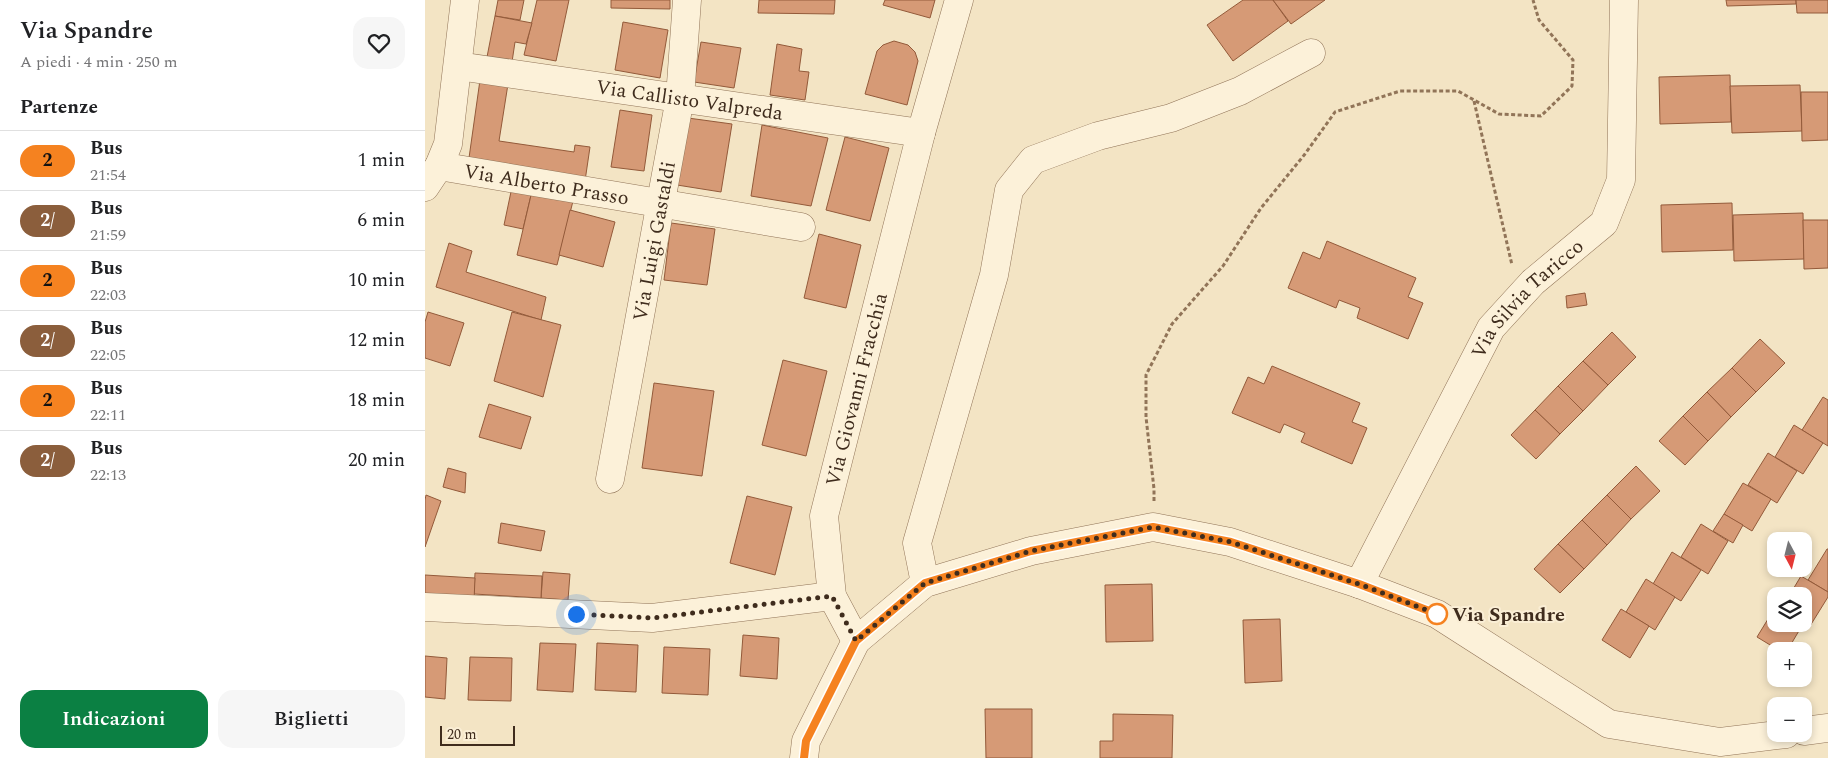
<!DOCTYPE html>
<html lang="it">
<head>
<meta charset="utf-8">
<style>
  :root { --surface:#fff; --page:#f6f6f6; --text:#202124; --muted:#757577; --line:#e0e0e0; --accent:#0b8043 }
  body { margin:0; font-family:Spectral,serif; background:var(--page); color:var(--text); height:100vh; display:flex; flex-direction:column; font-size:19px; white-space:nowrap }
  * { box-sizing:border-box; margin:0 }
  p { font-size:16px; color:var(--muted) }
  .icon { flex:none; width:28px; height:28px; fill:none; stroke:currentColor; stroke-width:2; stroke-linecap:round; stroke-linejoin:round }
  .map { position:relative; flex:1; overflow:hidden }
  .panel { display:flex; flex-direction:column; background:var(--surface); width:425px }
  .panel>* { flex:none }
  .badge { padding:0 10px; border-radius:16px; font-size:18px; line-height:32px }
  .needle { width:32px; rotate:173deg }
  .fabs { position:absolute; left:1342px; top:532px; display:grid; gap:10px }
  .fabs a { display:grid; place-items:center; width:45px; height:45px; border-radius:10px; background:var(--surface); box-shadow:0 2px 8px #0003; font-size:25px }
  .scale { position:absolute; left:15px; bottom:12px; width:75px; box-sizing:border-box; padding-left:5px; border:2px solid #3f2c1d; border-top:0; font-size:14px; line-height:18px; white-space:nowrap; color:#3f2c1d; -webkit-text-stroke:4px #faeed5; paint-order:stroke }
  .you { position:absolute; width:25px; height:25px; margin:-12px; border:4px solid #fff; border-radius:50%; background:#1a73e8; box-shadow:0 0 0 8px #1a73e833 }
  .map>.badge { position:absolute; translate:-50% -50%; box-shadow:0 0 0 2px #fff }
  h2 { padding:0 20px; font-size:19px; line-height:45px }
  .round { display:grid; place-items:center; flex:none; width:52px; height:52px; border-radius:15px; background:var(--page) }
  .headline { display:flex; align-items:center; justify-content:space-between; height:85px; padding:0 20px }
  h1 { font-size:24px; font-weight:600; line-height:38px }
  .cta { display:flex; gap:10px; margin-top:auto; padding:10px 20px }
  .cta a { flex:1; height:58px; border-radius:15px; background:var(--accent); color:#fff; font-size:20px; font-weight:600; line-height:58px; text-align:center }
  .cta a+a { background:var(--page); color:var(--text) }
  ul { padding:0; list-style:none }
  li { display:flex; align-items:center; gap:15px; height:60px; padding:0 20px; border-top:1px solid var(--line) }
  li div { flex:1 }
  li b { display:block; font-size:19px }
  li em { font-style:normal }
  li .badge { min-width:55px; font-weight:700; text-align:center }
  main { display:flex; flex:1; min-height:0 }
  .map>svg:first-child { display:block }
  .building { fill:#d69a76; stroke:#935a3a }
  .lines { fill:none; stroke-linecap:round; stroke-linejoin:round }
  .minor-casing { stroke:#917458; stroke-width:29 }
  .path { stroke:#917458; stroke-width:3; stroke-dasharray:4 2.5; stroke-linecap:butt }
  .minor { stroke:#fcf1d9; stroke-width:28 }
  .line-casing { stroke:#fff; stroke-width:11 }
  .line { stroke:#f58220; stroke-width:8 }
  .walk { stroke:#3f2c1d; stroke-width:5; stroke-dasharray:0 9 }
  .stop-dot { fill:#fff; stroke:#f58220; stroke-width:2.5 }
  .labels { text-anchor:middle; stroke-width:4; stroke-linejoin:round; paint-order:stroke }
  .street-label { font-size:20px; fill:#3f2c1d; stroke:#faeed5 }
  .stop-label { font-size:20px; font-weight:bold; fill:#3f2c1d; stroke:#faeed5; text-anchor:start }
</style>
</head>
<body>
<main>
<section class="panel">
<div class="headline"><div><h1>Via Spandre</h1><p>A piedi · 4 min · 250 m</p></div><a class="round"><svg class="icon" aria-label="heart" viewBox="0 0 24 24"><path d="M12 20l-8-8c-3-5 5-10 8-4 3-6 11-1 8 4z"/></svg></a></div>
<h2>Partenze</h2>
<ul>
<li><span class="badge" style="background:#f58220;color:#111">2</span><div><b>Bus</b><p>21:54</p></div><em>1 min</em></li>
<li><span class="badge" style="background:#8b5e3c;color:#fff">2/</span><div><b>Bus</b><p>21:59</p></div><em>6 min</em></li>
<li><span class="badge" style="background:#f58220;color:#111">2</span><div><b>Bus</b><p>22:03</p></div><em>10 min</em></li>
<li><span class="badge" style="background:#8b5e3c;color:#fff">2/</span><div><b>Bus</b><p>22:05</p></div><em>12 min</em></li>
<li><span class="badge" style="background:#f58220;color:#111">2</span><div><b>Bus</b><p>22:11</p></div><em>18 min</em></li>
<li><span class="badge" style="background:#8b5e3c;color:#fff">2/</span><div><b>Bus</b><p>22:13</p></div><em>20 min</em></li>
</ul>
<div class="cta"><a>Indicazioni</a><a>Biglietti</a></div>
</section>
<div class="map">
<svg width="1403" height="758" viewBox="0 0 1403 758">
  <rect width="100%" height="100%" fill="#f3e4c4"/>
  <g class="building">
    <path d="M73,0H99L95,20L70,16Z"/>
    <path d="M112,0H144L131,61L99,55Z"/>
    <path d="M186,0H245V9L186,8Z"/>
    <path d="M334,0H410L409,14L333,13Z"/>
    <path d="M460,0H510L505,18L458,5Z"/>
    <path d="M818,0H848L863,21L808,61L782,25Z"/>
    <path d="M848,0H900L866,24Z"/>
    <path d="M1301,0H1371V4L1302,6Z"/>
    <path d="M1371,0H1403V13H1372Z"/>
    <path d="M70,16L107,23L101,44L90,42L87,62L62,57Z"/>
    <path d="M198,22L243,30L235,78L190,70Z"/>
    <path d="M469,41L483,45L490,52L493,61L482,105L440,94L452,51L458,45Z"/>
    <path d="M276,42L316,48L309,88L269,82Z"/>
    <path d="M352,44L377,49L374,71L384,72L380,100L345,95Z"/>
    <path d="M1305,75L1306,122L1235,124L1234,77Z"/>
    <path d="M55,80L83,84L74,141L149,152L150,145L165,147L160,181L43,165Z"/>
    <path d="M1375,85L1377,131L1307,133L1305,86Z"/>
    <path d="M1376,92H1403V140L1377,141Z"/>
    <path d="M195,110L227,115L219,171L186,167Z"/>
    <path d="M263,118L307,124L296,192L252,185Z"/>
    <path d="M337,125L403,138L386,206L326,196Z"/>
    <path d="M420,137L464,148L445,221L401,210Z"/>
    <path d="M87,187L107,191L98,229L79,225Z"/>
    <path d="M107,191L148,201L132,265L92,255Z"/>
    <path d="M1307,203L1308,250L1237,252L1236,205Z"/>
    <path d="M145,210L190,222L178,267L134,255Z"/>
    <path d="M1378,213L1379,259L1309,261L1308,215Z"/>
    <path d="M1378,220H1403V268L1379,269Z"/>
    <path d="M246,223L290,229L282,285L239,280Z"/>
    <path d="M394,234L436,245L421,308L379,298Z"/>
    <path d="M902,241L991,278L983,297L998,303L983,339L932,318L935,308L914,300L911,308L863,288L878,252L895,259Z"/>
    <path d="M24,243L47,251L41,272L121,297L116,320L11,287Z"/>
    <path d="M1160,293L1162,305L1142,308L1141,296Z"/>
    <path d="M3,312L39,323L25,366L0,358V322Z"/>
    <path d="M87,312L136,325L118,397L69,381Z"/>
    <path d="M1187,332L1211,357L1183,385L1158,361Z"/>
    <path d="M1335,339L1360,363L1331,392L1307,368Z"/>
    <path d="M358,360L402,371L381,456L337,445Z"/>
    <path d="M1158,361L1183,385L1158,411L1133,386Z"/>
    <path d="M847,366L935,403L927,422L942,428L927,464L876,442L880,433L859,424L855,433L807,413L823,377L839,384Z"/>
    <path d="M1307,368L1331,392L1306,417L1282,392Z"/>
    <path d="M229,383L289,391L277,476L217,468Z"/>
    <path d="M1133,386L1158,411L1135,434L1110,410Z"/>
    <path d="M1282,392L1306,417L1283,441L1258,416Z"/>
    <path d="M1398,397L1403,400V446L1377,430Z"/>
    <path d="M64,404L106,417L96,449L54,437Z"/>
    <path d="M1110,410L1135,434L1111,459L1086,435Z"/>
    <path d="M1258,416L1283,441L1260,465L1234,441Z"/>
    <path d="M1369,425L1398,443L1378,474L1350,457Z"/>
    <path d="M1343,453L1372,471L1352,503L1323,485Z"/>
    <path d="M1211,466L1235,491L1206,519L1182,495Z"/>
    <path d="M23,468L41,473L40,493L18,487Z"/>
    <path d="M1318,483L1346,499L1327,531L1299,514Z"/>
    <path d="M1,495L16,501L0,547V500Z"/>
    <path d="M1182,495L1206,519L1182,545L1157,520Z"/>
    <path d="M322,496L367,507L350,575L305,563Z"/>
    <path d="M1299,514L1318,525L1308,543L1288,531Z"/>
    <path d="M1157,520L1182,545L1159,569L1133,544Z"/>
    <path d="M76,523L120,531L116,551L73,543Z"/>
    <path d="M1276,524L1303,541L1283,574L1256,557Z"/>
    <path d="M1133,544L1159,569L1135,593L1109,569Z"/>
    <path d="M1402,549H1403V592L1383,580Z"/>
    <path d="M1247,552L1276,570L1256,601L1228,584Z"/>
    <path d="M118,572L145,574L143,600L116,598Z"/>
    <path d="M50,573L117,576L116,598L49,594Z"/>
    <path d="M0,575L50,578L49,601L0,597Z"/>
    <path d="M1376,576L1403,592V597L1385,626L1379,623V596H1364Z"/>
    <path d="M1221,579L1250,597L1230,630L1201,612Z"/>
    <path d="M727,584L728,641L681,642L680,585Z"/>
    <path d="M1351,606V624H1378L1362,651H1355L1332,637Z"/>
    <path d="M1196,609L1224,626L1205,658L1177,640Z"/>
    <path d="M855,619L857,681L820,683L818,620Z"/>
    <path d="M318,635L354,638L352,679L315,676Z"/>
    <path d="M115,643L151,644L148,692L112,690Z"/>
    <path d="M172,643L213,645L211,692L170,690Z"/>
    <path d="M239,647L285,649L283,695L237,693Z"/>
    <path d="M0,656L22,658L20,699L0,697Z"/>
    <path d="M45,657L87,658L86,701L43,700Z"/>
    <path d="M560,709H607V758H561Z"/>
    <path d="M688,714L748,715L747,758H675V741H688Z"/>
  </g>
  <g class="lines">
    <defs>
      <g id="minor">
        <path id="s1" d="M33,66L496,133"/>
        <path id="s2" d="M14,166L376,227"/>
        <path d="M0,187L14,166L23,144L40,0"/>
        <path id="s3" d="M185,479L255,98L262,0"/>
        <path d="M500,583L492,543L569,275L584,190L608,160L673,136L746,118L815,91L886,53"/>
        <path id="s4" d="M934,584L1066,328L1108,282L1179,223L1196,180L1199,0"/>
        <path d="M0,607L227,618L407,596"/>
        <path id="s5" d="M431,641L407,596L399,516L496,133L534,0"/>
        <path d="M1379,731L1403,728"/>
        <path d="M379,758L381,741L431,641L500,583L606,551L728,527L805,542L934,584L1012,614L1184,724L1295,742L1361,734"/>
      </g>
    </defs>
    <use href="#minor" class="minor-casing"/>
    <g class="path">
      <path d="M1049,101L1087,265"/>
      <path d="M729,501V489L721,417V375L747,324L798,266L836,208L880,154L910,112L975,91H1033L1074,114L1116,116L1147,86L1148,60L1114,20L1108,0"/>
    </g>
    <use href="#minor" class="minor"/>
  </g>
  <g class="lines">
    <defs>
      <path id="line" d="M379,758L381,741L431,641L500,583L606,551L728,527L806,542L934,584L1012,614"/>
    </defs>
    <use href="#line" class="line-casing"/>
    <use href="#line" class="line"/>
    <path class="walk" d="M151,614L227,618L407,596L431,641L500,583L606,551L728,527L806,542L934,584L1012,614"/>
  </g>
  <circle class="stop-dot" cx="1012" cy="614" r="10"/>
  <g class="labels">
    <g class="street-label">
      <text dy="7" stroke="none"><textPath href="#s1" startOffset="234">Via Callisto Valpreda</textPath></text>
      <text dy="7" stroke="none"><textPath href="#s2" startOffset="109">Via Alberto Prasso</textPath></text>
      <text dy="7" stroke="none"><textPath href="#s3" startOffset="242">Via Luigi Gastaldi</textPath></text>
      <text dy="7" stroke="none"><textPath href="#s4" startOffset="334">Via Silvia Taricco</textPath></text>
      <text dy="7" stroke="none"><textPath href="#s5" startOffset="262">Via Giovanni Fracchia</textPath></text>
    </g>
    <g class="stop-label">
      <text x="1027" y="621">Via Spandre</text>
    </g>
  </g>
</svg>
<div class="fabs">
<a><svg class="needle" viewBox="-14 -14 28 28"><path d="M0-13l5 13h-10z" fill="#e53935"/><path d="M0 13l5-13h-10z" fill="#757577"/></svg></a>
<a><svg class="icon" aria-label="layers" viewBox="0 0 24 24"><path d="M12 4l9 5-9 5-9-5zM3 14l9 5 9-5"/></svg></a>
<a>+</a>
<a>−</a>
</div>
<div class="scale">20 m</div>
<div class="you" style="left:151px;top:614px"></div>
</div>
</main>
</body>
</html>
